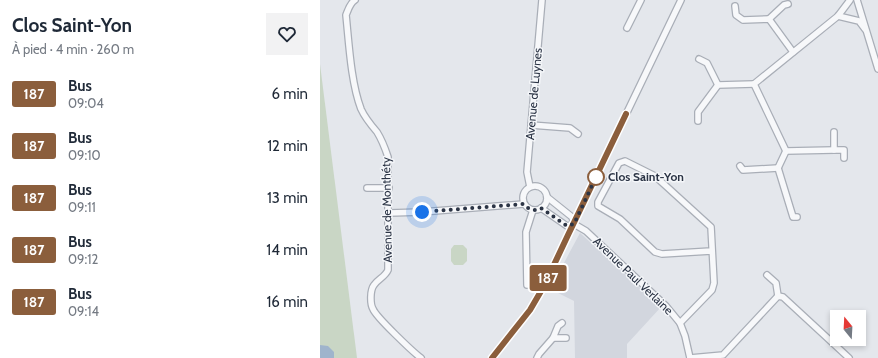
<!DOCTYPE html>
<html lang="fr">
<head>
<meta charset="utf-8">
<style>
  :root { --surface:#fff; --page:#f2f2f3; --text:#1f2937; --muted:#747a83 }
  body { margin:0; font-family:Cabin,sans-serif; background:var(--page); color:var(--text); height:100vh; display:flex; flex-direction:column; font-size:15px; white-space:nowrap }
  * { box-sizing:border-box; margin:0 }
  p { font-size:13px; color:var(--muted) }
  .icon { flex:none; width:22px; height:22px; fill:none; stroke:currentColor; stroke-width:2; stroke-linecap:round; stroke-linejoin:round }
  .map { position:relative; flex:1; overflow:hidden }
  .side { display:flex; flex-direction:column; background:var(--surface); width:320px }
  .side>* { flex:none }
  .badge { padding:0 8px; border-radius:3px; font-size:14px; line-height:26px }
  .needle { width:26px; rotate:342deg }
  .controls { position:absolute; left:510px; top:310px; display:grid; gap:8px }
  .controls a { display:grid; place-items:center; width:36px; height:36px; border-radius:0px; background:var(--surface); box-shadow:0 2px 6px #0003; font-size:20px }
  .you { position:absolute; width:20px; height:20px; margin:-10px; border:3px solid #fff; border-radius:50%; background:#1a73e8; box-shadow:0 0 0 6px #1a73e833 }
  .map>.badge { position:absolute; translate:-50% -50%; box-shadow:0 0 0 2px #fff }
  .round { display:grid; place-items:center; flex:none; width:42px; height:42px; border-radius:0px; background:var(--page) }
  .head { display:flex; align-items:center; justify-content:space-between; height:68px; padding:0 12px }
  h1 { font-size:19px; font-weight:700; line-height:30px }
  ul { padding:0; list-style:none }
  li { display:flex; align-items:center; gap:12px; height:52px; padding:0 12px }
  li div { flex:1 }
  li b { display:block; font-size:15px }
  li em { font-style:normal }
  li .badge { min-width:44px; font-weight:700; text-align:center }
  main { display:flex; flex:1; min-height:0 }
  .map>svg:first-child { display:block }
  .built { fill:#d2d6de }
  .green { fill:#c9d6c5 }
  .water { fill:#9fb4cc }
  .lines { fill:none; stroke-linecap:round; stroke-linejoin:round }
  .minor-casing { stroke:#a9aeb7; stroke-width:8 }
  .minor { stroke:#f7f8fa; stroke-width:5.5 }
  .line-casing { stroke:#fff; stroke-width:9 }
  .line { stroke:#8b5e3c; stroke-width:6 }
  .walk { stroke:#2b3445; stroke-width:4; stroke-dasharray:0 7.2 }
  .stop-dot { fill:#fff; stroke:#8b5e3c; stroke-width:2 }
  .labels { text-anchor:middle; stroke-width:3; stroke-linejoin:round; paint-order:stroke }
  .street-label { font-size:12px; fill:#2b3445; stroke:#f4f6f9 }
  .stop-label { font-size:12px; font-weight:bold; fill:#2b3445; stroke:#f4f6f9; text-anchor:start }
</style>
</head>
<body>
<main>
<section class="side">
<div class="head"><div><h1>Clos Saint-Yon</h1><p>À pied · 4 min · 260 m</p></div><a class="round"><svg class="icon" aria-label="heart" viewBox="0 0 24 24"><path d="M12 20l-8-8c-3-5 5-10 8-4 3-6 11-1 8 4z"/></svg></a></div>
<ul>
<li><span class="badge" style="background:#8b5e3c;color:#fff">187</span><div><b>Bus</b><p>09:04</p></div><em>6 min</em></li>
<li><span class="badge" style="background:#8b5e3c;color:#fff">187</span><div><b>Bus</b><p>09:10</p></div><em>12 min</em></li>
<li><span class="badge" style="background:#8b5e3c;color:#fff">187</span><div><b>Bus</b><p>09:11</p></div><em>13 min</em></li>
<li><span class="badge" style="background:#8b5e3c;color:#fff">187</span><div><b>Bus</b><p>09:12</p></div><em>14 min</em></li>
<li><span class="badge" style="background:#8b5e3c;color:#fff">187</span><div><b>Bus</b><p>09:14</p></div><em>16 min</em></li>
</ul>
</section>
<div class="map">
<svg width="558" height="358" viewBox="0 0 558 358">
  <rect width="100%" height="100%" fill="#e4e7ec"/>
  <path class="built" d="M260,233L341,307L307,344V358H255L254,301L230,289Z"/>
  <g class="green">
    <path d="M0,64L37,358H0Z"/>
    <path d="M134,245H143L147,249V261L143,265H134L131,261V249Z"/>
  </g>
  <path class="water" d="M0,345L8,346L14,352V358H0Z"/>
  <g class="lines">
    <defs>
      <g id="minor">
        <path d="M35,0C30,3 28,10 26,15C29,44 31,83 41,109C45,118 51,125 57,132C62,140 65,148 68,157V270C65,277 58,279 54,285C50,290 50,304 53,309C56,317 93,352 101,358"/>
        <path d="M537,0L558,69"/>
        <path d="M415,6L416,15L423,20L449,19L473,52"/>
        <path d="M518,16L539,21L545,29"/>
        <path d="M449,19L464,5L468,4"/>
        <path d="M307,28L321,0"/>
        <path d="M379,59L387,63L398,85"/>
        <path d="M378,121V112L398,85L434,84"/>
        <path d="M211,125L250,128L258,134"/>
        <path d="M514,132V150H524V158"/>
        <path d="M514,150L466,151L434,84L518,16L530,0"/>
        <path d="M420,166L423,170L458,168"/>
        <path d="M458,168L473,217H477"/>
        <path d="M458,168L466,151"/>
        <circle cx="215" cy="198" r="12"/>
        <path d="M210,187L207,172L222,0"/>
        <path d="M47,188H69"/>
        <path d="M227,197L252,217L254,224"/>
        <path d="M221,208L247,226L254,224"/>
        <path d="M69,213L102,212L204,204"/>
        <path d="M254,224L266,231L346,306L360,323L365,336L370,358"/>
        <path d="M447,275L456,283L458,296"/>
        <path d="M207,285L206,232L213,210"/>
        <path d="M242,323L238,326L233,338H246"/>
        <path d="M360,323L392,290L394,283L391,227L335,176L305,161L299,163L278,202V206L300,219L335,252L342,254L391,251"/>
        <path d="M172,358L210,310L224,286L248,235L361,0"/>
        <path d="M217,358L219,354L233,338"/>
        <path d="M370,358L403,355L458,296L463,297L529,358"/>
      </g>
    </defs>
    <use href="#minor" class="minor-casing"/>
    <use href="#minor" class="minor"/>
  </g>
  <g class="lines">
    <defs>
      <path id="line" d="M172,358L210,310L224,286L248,235L306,114"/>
    </defs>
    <use href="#line" class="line-casing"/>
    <use href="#line" class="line"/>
    <path class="walk" d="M102,212L204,204C209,210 214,212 221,208L247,226L254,224L276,177"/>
  </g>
  <circle class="stop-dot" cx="276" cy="177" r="8"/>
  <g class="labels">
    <g class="street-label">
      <text transform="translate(214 94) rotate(-85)" y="4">Avenue de Luynes</text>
      <text transform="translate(67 210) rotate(-91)" y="4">Avenue de Monthéty</text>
      <text transform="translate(313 276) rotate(44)" y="4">Avenue Paul Verlaine</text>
    </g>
    <g class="stop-label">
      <text x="288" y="181">Clos Saint-Yon</text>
    </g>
  </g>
</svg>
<div class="controls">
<a><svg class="needle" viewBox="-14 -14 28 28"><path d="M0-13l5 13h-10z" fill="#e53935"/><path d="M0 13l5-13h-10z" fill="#747a83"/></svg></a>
</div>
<div class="you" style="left:102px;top:212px"></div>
<b class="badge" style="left:228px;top:278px;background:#8b5e3c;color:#fff">187</b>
</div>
</main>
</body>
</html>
